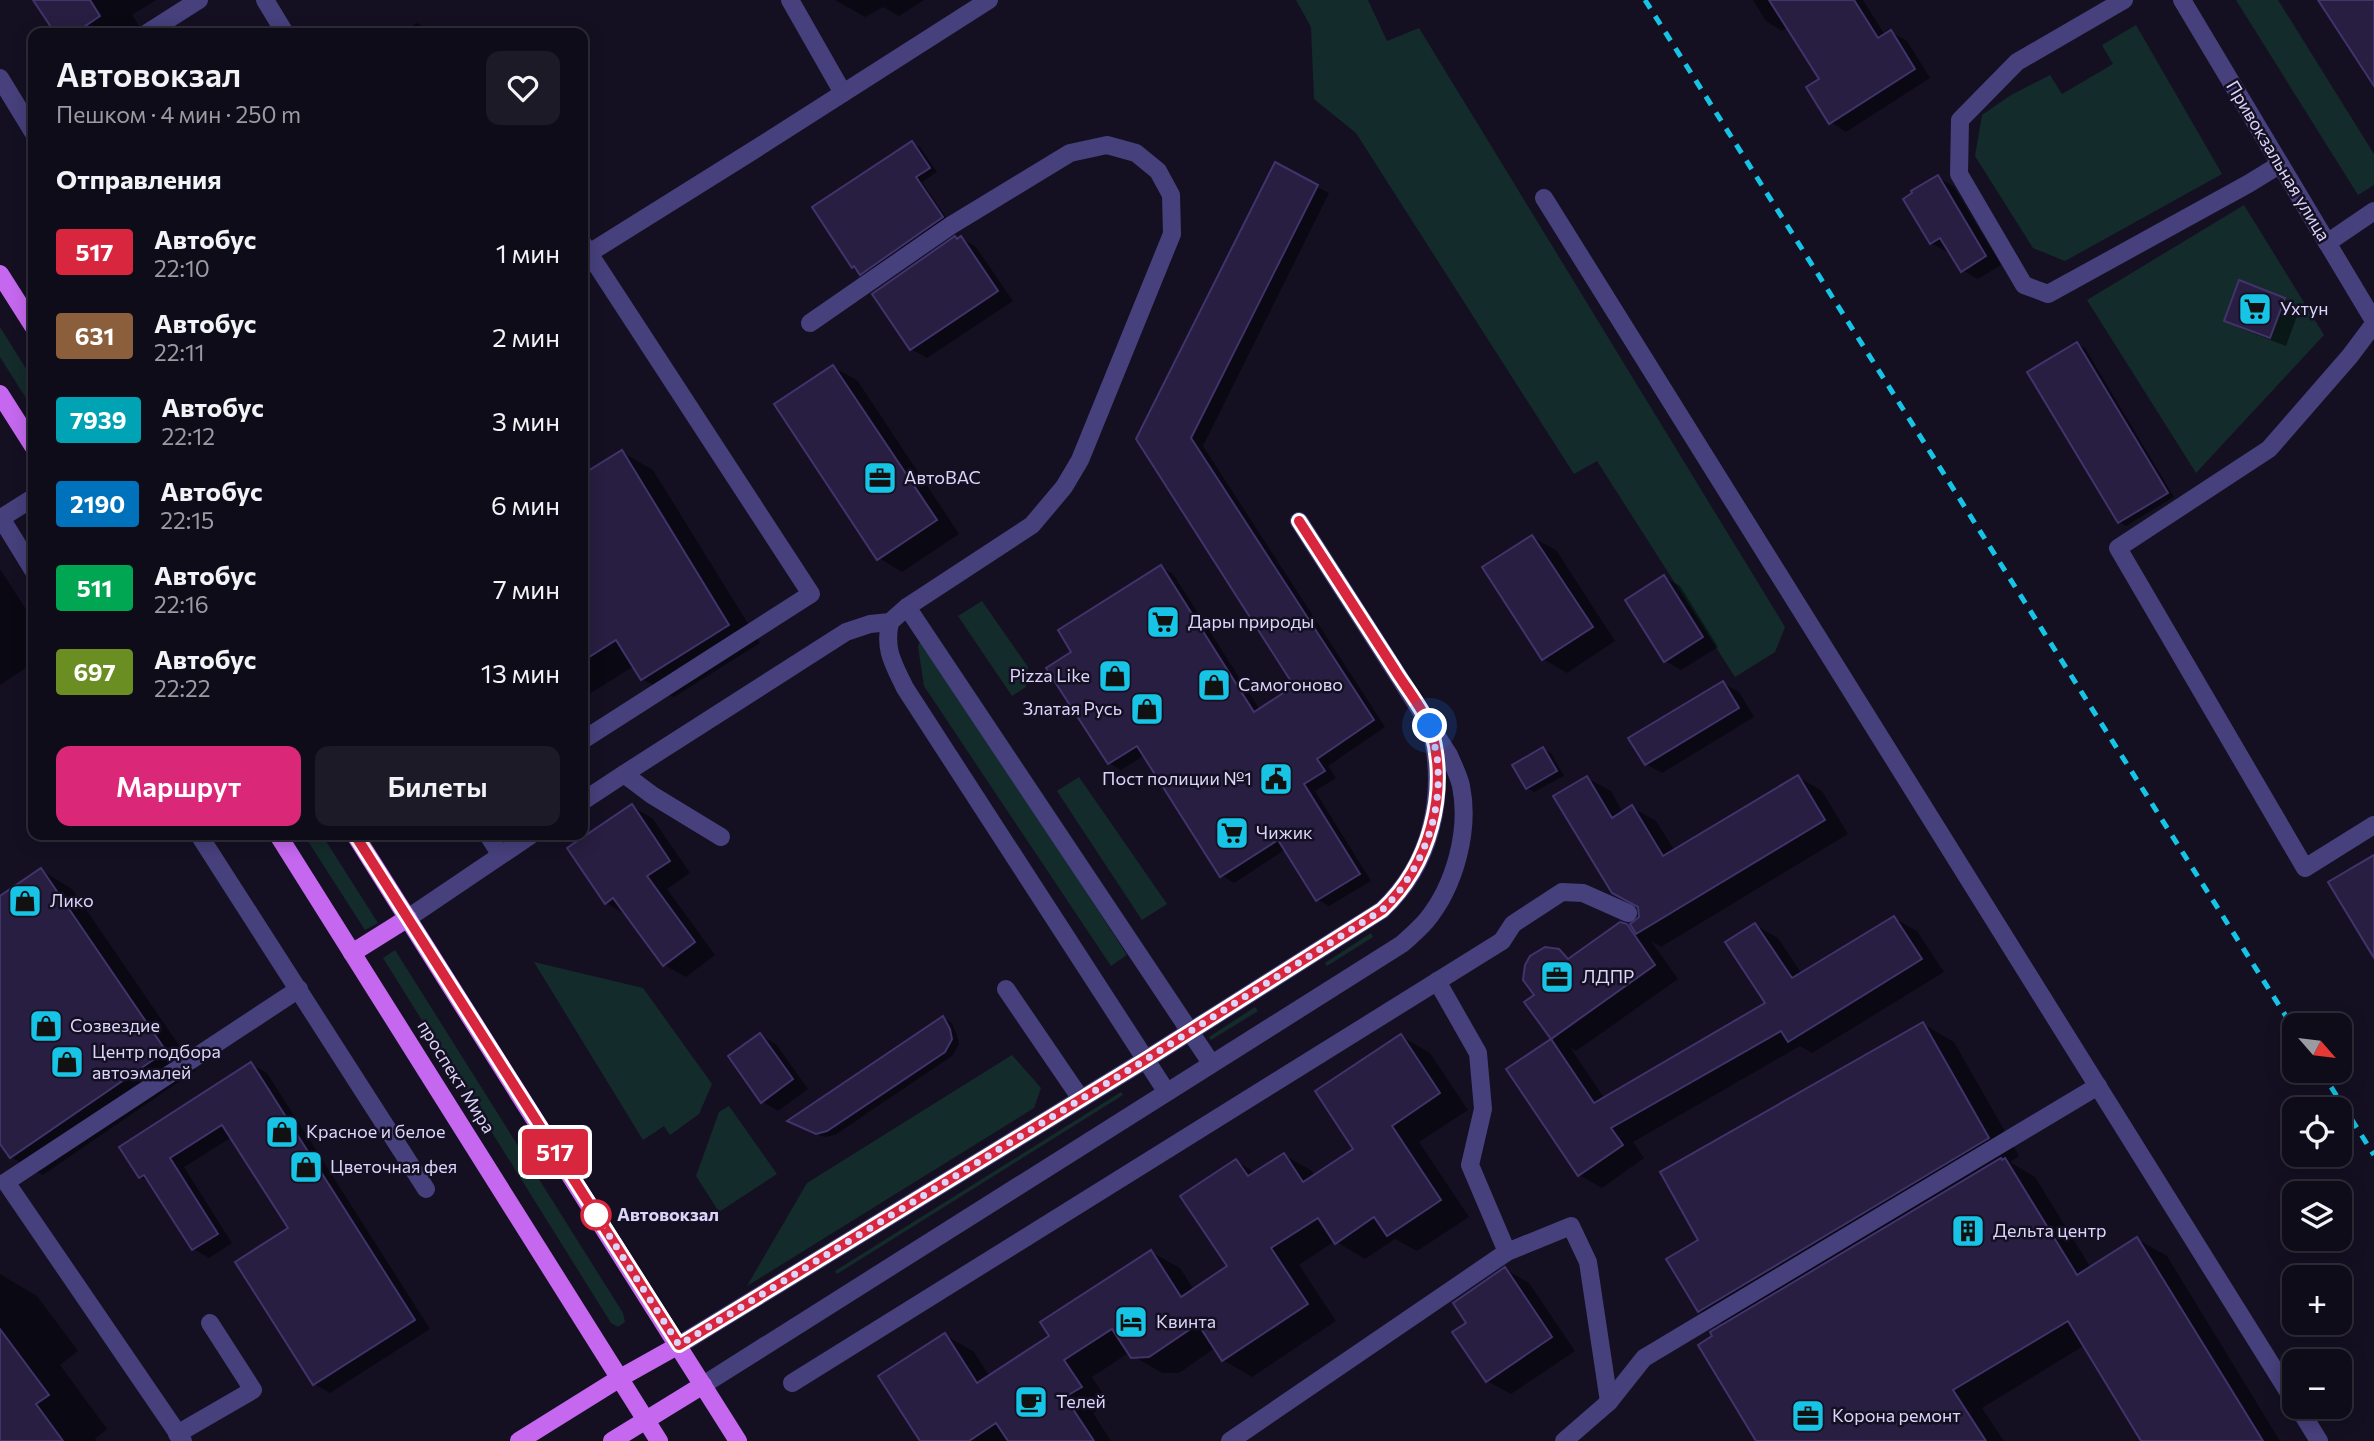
<!DOCTYPE html>
<html lang="ru">
<head>
<meta charset="utf-8">
<style>
  :root { --surface:#0f0c1a; --page:#1d1a27; --text:#f1f3f6; --muted:#9b9ba2; --line:#2f2c39; --accent:#db2777 }
  body { margin:0; font-family:Commissioner,sans-serif; background:var(--page); color:var(--text); height:100vh; display:flex; flex-direction:column; font-size:26px; white-space:nowrap }
  * { box-sizing:border-box; margin:0 }
  p { font-size:23px; color:var(--muted) }
  .icon { flex:none; width:38px; height:38px; fill:none; stroke:currentColor; stroke-width:2; stroke-linecap:round; stroke-linejoin:round }
  .map { position:relative; flex:1; overflow:hidden }
  .details { position:absolute; left:28px; top:28px; width:560px; height:812px; display:flex; flex-direction:column; background:var(--surface); border-radius:14px; box-shadow:0 4px 18px #0003,0 0 0 2px var(--line) }
  .details>* { flex:none }
  .badge { padding:0 14px; border-radius:5px; font-size:24px; line-height:46px }
  .needle { width:46px; rotate:118deg }
  .tools { position:absolute; left:2282px; top:1013px; display:grid; gap:14px }
  .tools a { display:grid; place-items:center; width:70px; height:70px; border-radius:14px; background:var(--surface); box-shadow:0 4px 18px #0003,0 0 0 2px var(--line); font-size:35px }
  .you { position:absolute; width:35px; height:35px; margin:-18px; border:5px solid #fff; border-radius:50%; background:#1a73e8; box-shadow:0 0 0 10px #1a73e833 }
  .map>.badge { position:absolute; translate:-50% -50%; box-shadow:0 0 0 4px #fff }
  h2 { padding:0 28px; font-size:26px; line-height:63px }
  .round { display:grid; place-items:center; flex:none; width:74px; height:74px; border-radius:14px; background:var(--page) }
  .head { display:flex; align-items:center; justify-content:space-between; height:119px; padding:0 28px }
  h1 { font-size:33px; font-weight:600; line-height:52px }
  .cta { display:flex; gap:14px; margin-top:auto; padding:14px 28px }
  .cta a { flex:1; height:80px; border-radius:14px; background:var(--accent); color:#fff; font-size:28px; font-weight:600; line-height:80px; text-align:center }
  .cta a+a { background:var(--page); color:var(--text) }
  ul { padding:0; list-style:none }
  li { display:flex; align-items:center; gap:21px; height:84px; padding:0 28px }
  li div { flex:1 }
  li b { display:block; font-size:26px }
  li em { font-style:normal }
  li .badge { min-width:77px; font-weight:700; text-align:center }
  .map>svg:first-child { display:block }
  .green { fill:#142b2b }
  .shadow { fill:#0007 }
  .building { fill:#271e41; stroke:#41336b; stroke-width:2 }
  .lines { fill:none; stroke-linecap:round; stroke-linejoin:round }
  .minor { stroke:#46407c; stroke-width:18 }
  .major { stroke:#c568ef; stroke-width:18 }
  .rail { stroke:#17c4e5; stroke-width:5; stroke-dasharray:10 9; stroke-linecap:butt }
  .line-casing { stroke:#fff; stroke-width:16 }
  .line { stroke:#d7263d; stroke-width:10 }
  .walk { stroke:#dcd5fb; stroke-width:7; stroke-dasharray:0 12.6 }
  .stop-dot { fill:#fff; stroke:#d7263d; stroke-width:3.5 }
  .labels { text-anchor:middle; stroke-width:5; stroke-linejoin:round; paint-order:stroke }
  .street-label { font-size:18px; fill:#dcd5fb; stroke:#141022 }
  .poi-label { font-size:18px; fill:#dcd5fb; stroke:#141022; text-anchor:start }
  .stop-label { font-size:18px; font-weight:bold; fill:#dcd5fb; stroke:#141022; text-anchor:start }
</style>
</head>
<body>
<div class="map">
<svg width="2374" height="1441" viewBox="0 0 2374 1441">
  <rect width="100%" height="100%" fill="#141022"/>
  <g class="green">
    <path d="M1296,0H1368L1387,41L1419,28L1785,627L1775,652L1735,677L1597,461L1574,474L1356,133L1314,99L1311,27Z"/>
    <path d="M2236,0H2278L2374,154V185L2358,195Z"/>
    <path d="M2136,25L2222,174L2065,261L2033,248L1975,156L1982,115L2011,95L2050,75L2062,94L2113,64L2102,45Z"/>
    <path d="M2244,205L2324,335L2196,473L2087,300Z"/>
    <path d="M0,327L33,380V409L0,357Z"/>
    <path d="M982,601L1028,667L1026,687L1012,696L958,616Z"/>
    <path d="M922,638L1127,955L1111,966L924,686L918,646Z"/>
    <path d="M1079,777L1167,904L1142,920L1057,791Z"/>
    <path d="M304,835H322L378,923L365,930Z"/>
    <path d="M1371,933L1373,937L1327,966L1325,963Z"/>
    <path d="M395,950L623,1313L625,1322L618,1327L611,1323L383,958Z"/>
    <path d="M534,962L643,988L712,1084L699,1114L670,1135L664,1126L643,1140Z"/>
    <path d="M1255,1007L1258,1011L1211,1040L1209,1037Z"/>
    <path d="M1012,1055L1041,1088L1034,1108L747,1286L807,1183Z"/>
    <path d="M1121,1092L1123,1095L837,1274L835,1271Z"/>
    <path d="M729,1106L777,1174L719,1212L696,1176L719,1112Z"/>
  </g>
  <g class="shadow">
    <path d="M36,0H156L132,15L144,33H57Z"/>
    <path d="M835,0H924L899,16L883,7L865,17Z"/>
    <path d="M1753,0H1863L1885,35L1891,32L1907,41L1930,78L1846,132L1831,122L1821,80L1788,27L1782,31L1766,21Z"/>
    <path d="M417,23L433,32L434,33H401Z"/>
    <path d="M912,143L920,147L937,172L922,182L949,222L868,278L853,267Z"/>
    <path d="M1276,165L1329,193L1203,446L1385,727L1328,766L1336,778L1315,791L1371,881L1329,906L1317,899L1286,849L1234,883L1222,876L1145,755L1121,770L1109,763L1074,652L1161,567L1173,574L1260,710L1296,686L1138,439Z"/>
    <path d="M1938,177L1954,187L2001,265L1978,279L1962,270L1950,250L1947,252L1931,243Z"/>
    <path d="M961,238L976,247L1013,301L927,358L911,349L958,240Z"/>
    <path d="M2240,282L2285,299L2300,308L2286,346L2242,329L2226,320Z"/>
    <path d="M2077,344L2085,348L2174,497L2126,526L2119,522Z"/>
    <path d="M833,367L857,380L959,534L902,572L879,558Z"/>
    <path d="M622,452L653,470L760,643L674,697L642,679L634,666L583,698V476Z"/>
    <path d="M1532,537L1556,550L1615,641L1567,673L1543,659Z"/>
    <path d="M0,569L33,620V663L0,685Z"/>
    <path d="M1664,577L1680,586L1718,647L1681,670L1665,661Z"/>
    <path d="M1723,683L1739,692L1754,717L1662,773L1646,764Z"/>
    <path d="M1543,749L1551,753L1564,776L1534,792L1527,788Z"/>
    <path d="M1798,777L1822,791L1848,834L1661,947L1651,941L1678,979L1576,1051L1570,1047L1605,1099L1768,1004L1755,925L1778,938L1802,974L1894,918L1917,931L1944,972L1812,1053L1800,1046L1633,1142L1644,1158L1602,1188L1579,1175L1509,1070L1554,1039L1526,1002L1536,995L1558,951L1572,959L1626,926L1637,932L1640,918L1639,907L1587,778L1611,791L1623,813L1632,807L1656,821L1675,851Z"/>
    <path d="M632,806L653,819L690,873L667,889L715,955L686,977L664,965L628,916L606,903Z"/>
    <path d="M41,870L72,889L196,1070L43,1175L11,1157L0,1141V898Z"/>
    <path d="M943,1018L951,1022L957,1035L959,1044L952,1056L835,1135L824,1137L796,1125Z"/>
    <path d="M1923,1024L1954,1042L2019,1156L2010,1162L2035,1177L2091,1268L2137,1239L2167,1256L2280,1441H2143L2085,1345L1982,1408L2004,1441H1758L1715,1337L1724,1325L1699,1311L1701,1241Z"/>
    <path d="M760,1035L776,1044L808,1089L778,1111L762,1101Z"/>
    <path d="M1401,1036L1430,1053L1468,1110L1419,1142L1469,1217L1417,1251L1395,1239L1365,1259L1335,1241L1299,1265L1336,1321L1252,1377L1223,1360L1215,1348L1179,1373H1162L1133,1356L1130,1352L1092,1377L1109,1403L1093,1413L1111,1441H922L945,1335L974,1352L990,1377L1052,1337L1151,1252L1180,1268L1194,1290L1229,1267L1236,1161L1256,1173L1284,1155L1312,1171L1315,1176L1355,1149Z"/>
    <path d="M251,1064L267,1073L430,1329L330,1393L314,1384L290,1228L232,1137L184,1167L232,1243L209,1258L194,1249L152,1183L140,1177Z"/>
    <path d="M1505,1269L1529,1283L1575,1351L1511,1394L1487,1381L1469,1323Z"/>
    <path d="M0,1274L37,1296L78,1351L60,1365L107,1429L95,1439L96,1441H0Z"/>
  </g>
  <g class="building">
    <path d="M33,0H90L100,16L75,33H55Z"/>
    <path d="M1769,0H1854L1878,38L1891,30L1915,69L1829,124L1806,87L1819,79Z"/>
    <path d="M2318,0H2374V86Z"/>
    <path d="M912,141L930,168L916,177L943,217L860,275L854,266L852,268L812,207Z"/>
    <path d="M1275,162L1318,185L1191,438L1374,720L1317,759L1325,771L1304,784L1360,874L1316,901L1278,840L1220,877L1137,746L1108,764L1046,668L1071,652L1058,630L1161,565L1254,712L1294,686L1136,439Z"/>
    <path d="M1938,175L1986,256L1961,272L1940,238L1930,244L1903,199L1912,193L1911,191Z"/>
    <path d="M955,236L957,239L961,236L998,291L910,350L872,294Z"/>
    <path d="M2239,280L2285,298L2270,338L2224,321Z"/>
    <path d="M2077,342L2168,493L2118,523L2027,372Z"/>
    <path d="M833,365L937,520L877,560L774,404Z"/>
    <path d="M622,450L729,625L641,680L616,640L583,661V474Z"/>
    <path d="M1532,535L1593,627L1542,660L1482,567Z"/>
    <path d="M1664,575L1703,637L1664,662L1625,600Z"/>
    <path d="M1723,681L1739,708L1645,765L1628,738Z"/>
    <path d="M1543,747L1557,771L1526,789L1512,765Z"/>
    <path d="M1798,775L1825,820L1636,934L1630,924L1639,917L1638,907L1612,893L1553,796L1587,776L1612,818L1632,805L1663,856Z"/>
    <path d="M632,804L670,861L647,876L695,942L663,966L613,898L605,904L567,848Z"/>
    <path d="M2374,855V958L2328,882Z"/>
    <path d="M41,868L166,1051L10,1158L0,1144V896Z"/>
    <path d="M1894,916L1922,959L1788,1042L1781,1031L1611,1128L1623,1145L1578,1176L1506,1069L1551,1039L1594,1103L1765,1003L1725,942L1755,923L1792,978Z"/>
    <path d="M1620,922L1627,924L1655,965L1551,1039L1524,1002L1534,995L1523,980L1525,965L1530,956L1545,947L1559,949L1568,959Z"/>
    <path d="M943,1016L950,1029L952,1039L945,1052L827,1131L816,1134L787,1121Z"/>
    <path d="M1923,1022L1989,1138L1698,1312L1666,1259L1698,1240L1660,1172Z"/>
    <path d="M760,1033L793,1079L761,1103L728,1056Z"/>
    <path d="M1401,1034L1440,1093L1392,1126L1441,1200L1387,1236L1374,1217L1335,1244L1318,1218L1271,1248L1308,1304L1222,1361L1198,1324L1149,1357L1131,1358L1112,1329L1064,1360L1082,1387L1065,1397L1094,1441H1008L996,1423L969,1441H920L878,1376L945,1333L977,1383L1049,1336L1040,1322L1151,1250L1181,1297L1227,1266L1180,1196L1236,1159L1248,1176L1284,1153L1303,1182L1353,1149L1315,1091Z"/>
    <path d="M251,1062L415,1320L313,1385L235,1262L288,1228L222,1125L170,1158L218,1234L192,1250L144,1175L139,1178L119,1147Z"/>
    <path d="M2001,1158L2002,1160L2005,1158L2077,1275L2137,1237L2263,1441H2141L2068,1321L1953,1390L1986,1441H1756L1698,1345L1712,1336L1710,1332Z"/>
    <path d="M1505,1267L1552,1337L1486,1382L1452,1332L1466,1323L1453,1303Z"/>
    <path d="M0,1329L49,1395L36,1404L63,1441H0Z"/>
  </g>
  <g class="lines">
    <g class="minor">
      <path d="M265,0L285,33"/>
      <path d="M790,0L843,93"/>
      <path d="M2124,0L2017,62L1960,120L1959,174L2024,285L2048,294L2248,184L2279,165"/>
      <path d="M2182,0L2374,321"/>
      <path d="M147,33L199,0"/>
      <path d="M0,78L33,132"/>
      <path d="M1544,198L2294,1401"/>
      <path d="M2327,243L2374,211"/>
      <path d="M583,244L811,594L583,740"/>
      <path d="M583,257L754,150L989,0"/>
      <path d="M2374,324L2350,356L2269,449L2118,548L2305,868L2374,825"/>
      <path d="M33,498L1,518L33,570"/>
      <path d="M907,607L1211,1063"/>
      <path d="M890,622C884,650 893,663 905,688L1166,1091"/>
      <path d="M624,774L846,632L870,624L890,622L907,607L1032,525L1064,487L1080,460L1172,234L1171,195L1158,171L1136,153L1107,145L1070,153L950,226L810,323"/>
      <path d="M583,801L624,774L652,795L721,837"/>
      <path d="M199,835L426,1189"/>
      <path d="M488,835L500,854"/>
      <path d="M408,918L531,835"/>
      <path d="M1437,981L1478,1053L1483,1109L1470,1165L1507,1252"/>
      <path d="M1006,989L1081,1099"/>
      <path d="M679,1345L1145,1060L1382,910C1430,865 1445,802 1433,738"/>
      <path d="M792,1383L1502,941L1513,924L1562,892L1583,893L1628,913"/>
      <path d="M703,1385L1402,944C1410,937 1419,929 1426,921C1455,886 1470,830 1461,786C1459,776 1453,765 1449,755L1299,521"/>
      <path d="M2298,1407L2319,1441"/>
      <path d="M177,1434L253,1390L210,1323"/>
      <path d="M183,1441L6,1182L299,989"/>
      <path d="M1230,1441L1507,1252L1571,1226L1588,1262L1609,1402"/>
      <path d="M1564,1441L1609,1402L1644,1358L2098,1086"/>
    </g>
    <g class="major">
      <path d="M0,274L33,326"/>
      <path d="M0,394L33,446"/>
      <path d="M278,835L659,1441"/>
      <path d="M355,835L738,1441"/>
      <path d="M352,953L408,918"/>
      <path d="M519,1441L620,1378L679,1345"/>
      <path d="M612,1441L703,1385"/>
    </g>
    <g class="rail">
      <path d="M1645,0L2294,1029"/>
      <path d="M2321,1071L2374,1155"/>
    </g>
  </g>
  <g class="lines">
    <defs>
      <path id="line" d="M355,835L679,1345L1145,1060L1382,910C1430,865 1449,792 1431,729C1426,713 1404,685 1395,670C1363,620 1331,571 1299,521"/>
    </defs>
    <use href="#line" class="line-casing"/>
    <use href="#line" class="line"/>
    <path class="walk" d="M596,1215L679,1345L1145,1060L1382,910C1419,875 1441,820 1438,769C1438,755 1433,740 1430,726"/>
  </g>
  <defs>
    <symbol id="supermarket-square" viewBox="-11 -11 22 22"><rect x="-9" y="-9" width="18" height="18" rx="4" fill="#17c4e5" stroke="#141022"/><path d="M-6-5.5h2.5l.6 2H6L4.5 2H-2.5L-4.4-4H-6ZM-1.5 3.2a1.3 1.3 0 1 0 .1 0ZM3 3.2a1.3 1.3 0 1 0 .1 0Z" fill="#111"/></symbol>
    <symbol id="office-square" viewBox="-11 -11 22 22"><rect x="-9" y="-9" width="18" height="18" rx="4" fill="#17c4e5" stroke="#141022"/><path d="M-6-3h4V-5.5h4V-3h4V5H-6ZM-1-4.5V-3h2v-1.5ZM-6 0V1H6V0Z" fill="#111"/></symbol>
    <symbol id="shop-square" viewBox="-11 -11 22 22"><rect x="-9" y="-9" width="18" height="18" rx="4" fill="#17c4e5" stroke="#141022"/><path d="M-5-2.5h2.3a2.7 3.5 0 0 1 5.4 0H5L5.5 6h-11ZM-1.5-2.5h3a1.5 2.3 0 0 0-3 0Z" fill="#111"/></symbol>
    <symbol id="civic-square" viewBox="-11 -11 22 22"><rect x="-9" y="-9" width="18" height="18" rx="4" fill="#17c4e5" stroke="#141022"/><path d="M-.6-6.5H3V-4.5H.6V-3L4-1V1h2V6H-6V1h2V-1L-.6-3ZM-1.2 2.5V6h2.4V2.5Z" fill="#111"/></symbol>
    <symbol id="building-square" viewBox="-11 -11 22 22"><rect x="-9" y="-9" width="18" height="18" rx="4" fill="#17c4e5" stroke="#141022"/><path d="M-4-6H4V6H1V3H-1V6H-4ZM-2.5-4.3h1.7v1.8h-1.7ZM.8-4.3h1.7v1.8H.8ZM-2.5-1h1.7V.8h-1.7ZM.8-1h1.7V.8H.8Z" fill="#111"/></symbol>
    <symbol id="hotel-square" viewBox="-11 -11 22 22"><rect x="-9" y="-9" width="18" height="18" rx="4" fill="#17c4e5" stroke="#141022"/><path d="M-6-4.5h1.5V1H6V5H4.5V3h-9V5H-6ZM-4 0a1.8 1.8 0 1 1 3.6 0ZM.5 0V-2.5h3Q6-2.5 6 0Z" fill="#111"/></symbol>
    <symbol id="cafe-square" viewBox="-11 -11 22 22"><rect x="-9" y="-9" width="18" height="18" rx="4" fill="#17c4e5" stroke="#141022"/><path d="M-5.5-4.5H6V0H3Q3 3.5 0 3.5H-2.5Q-5.5 3.5-5.5 0ZM3-3.2v2h1.7v-2ZM-6 4.5H4V6H-6Z" fill="#111"/></symbol>
  </defs>
  <g fill-rule="evenodd">
    <use href="#supermarket-square" x="2236" y="290" width="38" height="38"/>
    <use href="#office-square" x="861" y="459" width="38" height="38"/>
    <use href="#supermarket-square" x="1144" y="603" width="38" height="38"/>
    <use href="#shop-square" x="1096" y="657" width="38" height="38"/>
    <use href="#shop-square" x="1195" y="666" width="38" height="38"/>
    <use href="#shop-square" x="1128" y="690" width="38" height="38"/>
    <use href="#civic-square" x="1257" y="760" width="38" height="38"/>
    <use href="#supermarket-square" x="1213" y="814" width="38" height="38"/>
    <use href="#shop-square" x="6" y="882" width="38" height="38"/>
    <use href="#office-square" x="1538" y="958" width="38" height="38"/>
    <use href="#shop-square" x="27" y="1007" width="38" height="38"/>
    <use href="#shop-square" x="48" y="1043" width="38" height="38"/>
    <use href="#shop-square" x="263" y="1113" width="38" height="38"/>
    <use href="#shop-square" x="287" y="1148" width="38" height="38"/>
    <use href="#building-square" x="1949" y="1212" width="38" height="38"/>
    <use href="#hotel-square" x="1112" y="1303" width="38" height="38"/>
    <use href="#cafe-square" x="1012" y="1383" width="38" height="38"/>
    <use href="#office-square" x="1789" y="1397" width="38" height="38"/>
  </g>
  <circle class="stop-dot" cx="596" cy="1215" r="14"/>
  <g class="labels">
    <g class="street-label">
      <text transform="translate(2278 161) rotate(59)" y="6">Привокзальная улица</text>
      <text transform="translate(456 1077) rotate(58)" y="6">проспект Мира</text>
    </g>
    <g class="poi-label">
      <text x="2280" y="315">Ухтун</text>
      <text x="904" y="484">АвтоВАС</text>
      <text x="1188" y="628">Дары природы</text>
      <text x="1090" y="682" text-anchor="end">Pizza Like</text>
      <text x="1238" y="691">Самогоново</text>
      <text x="1122" y="715" text-anchor="end">Златая Русь</text>
      <text x="1252" y="785" text-anchor="end">Пост полиции №1</text>
      <text x="1256" y="839">Чижик</text>
      <text x="50" y="907">Лико</text>
      <text x="1582" y="983">ЛДПР</text>
      <text x="70" y="1032">Созвездие</text>
      <text x="92" y="1058">Центр подбора<tspan x="92" dy="21">автоэмалей</tspan></text>
      <text x="306" y="1138">Красное и белое</text>
      <text x="330" y="1173">Цветочная фея</text>
      <text x="1993" y="1237">Дельта центр</text>
      <text x="1156" y="1328">Квинта</text>
      <text x="1056" y="1408">Телей</text>
      <text x="1832" y="1422">Корона ремонт</text>
    </g>
    <g class="stop-label">
      <text x="617" y="1221">Автовокзал</text>
    </g>
  </g>
</svg>
<div class="tools">
<a><svg class="needle" viewBox="-14 -14 28 28"><path d="M0-13l5 13h-10z" fill="#e53935"/><path d="M0 13l5-13h-10z" fill="#9b9ba2"/></svg></a>
<a><svg class="icon" aria-label="locate" viewBox="0 0 24 24"><circle cx="12" cy="12" r="6"/><path d="M12 2v4M12 18v4M2 12h4M18 12h4"/></svg></a>
<a><svg class="icon" aria-label="layers" viewBox="0 0 24 24"><path d="M12 4l9 5-9 5-9-5zM3 14l9 5 9-5"/></svg></a>
<a>+</a>
<a>−</a>
</div>
<div class="you" style="left:1430px;top:726px"></div>
<b class="badge" style="left:555px;top:1152px;background:#d7263d;color:#fff">517</b>
<section class="details">
<div class="head"><div><h1>Автовокзал</h1><p>Пешком · 4 мин · 250 m</p></div><a class="round"><svg class="icon" aria-label="heart" viewBox="0 0 24 24"><path d="M12 20l-8-8c-3-5 5-10 8-4 3-6 11-1 8 4z"/></svg></a></div>
<h2>Отправления</h2>
<ul>
<li><span class="badge" style="background:#d7263d;color:#fff">517</span><div><b>Автобус</b><p>22:10</p></div><em>1 мин</em></li>
<li><span class="badge" style="background:#8b5e3c;color:#fff">631</span><div><b>Автобус</b><p>22:11</p></div><em>2 мин</em></li>
<li><span class="badge" style="background:#00a3b4;color:#fff">7939</span><div><b>Автобус</b><p>22:12</p></div><em>3 мин</em></li>
<li><span class="badge" style="background:#0072bc;color:#fff">2190</span><div><b>Автобус</b><p>22:15</p></div><em>6 мин</em></li>
<li><span class="badge" style="background:#00a651;color:#fff">511</span><div><b>Автобус</b><p>22:16</p></div><em>7 мин</em></li>
<li><span class="badge" style="background:#6b8e23;color:#fff">697</span><div><b>Автобус</b><p>22:22</p></div><em>13 мин</em></li>
</ul>
<div class="cta"><a>Маршрут</a><a>Билеты</a></div>
</section>
</div>
</body>
</html>
